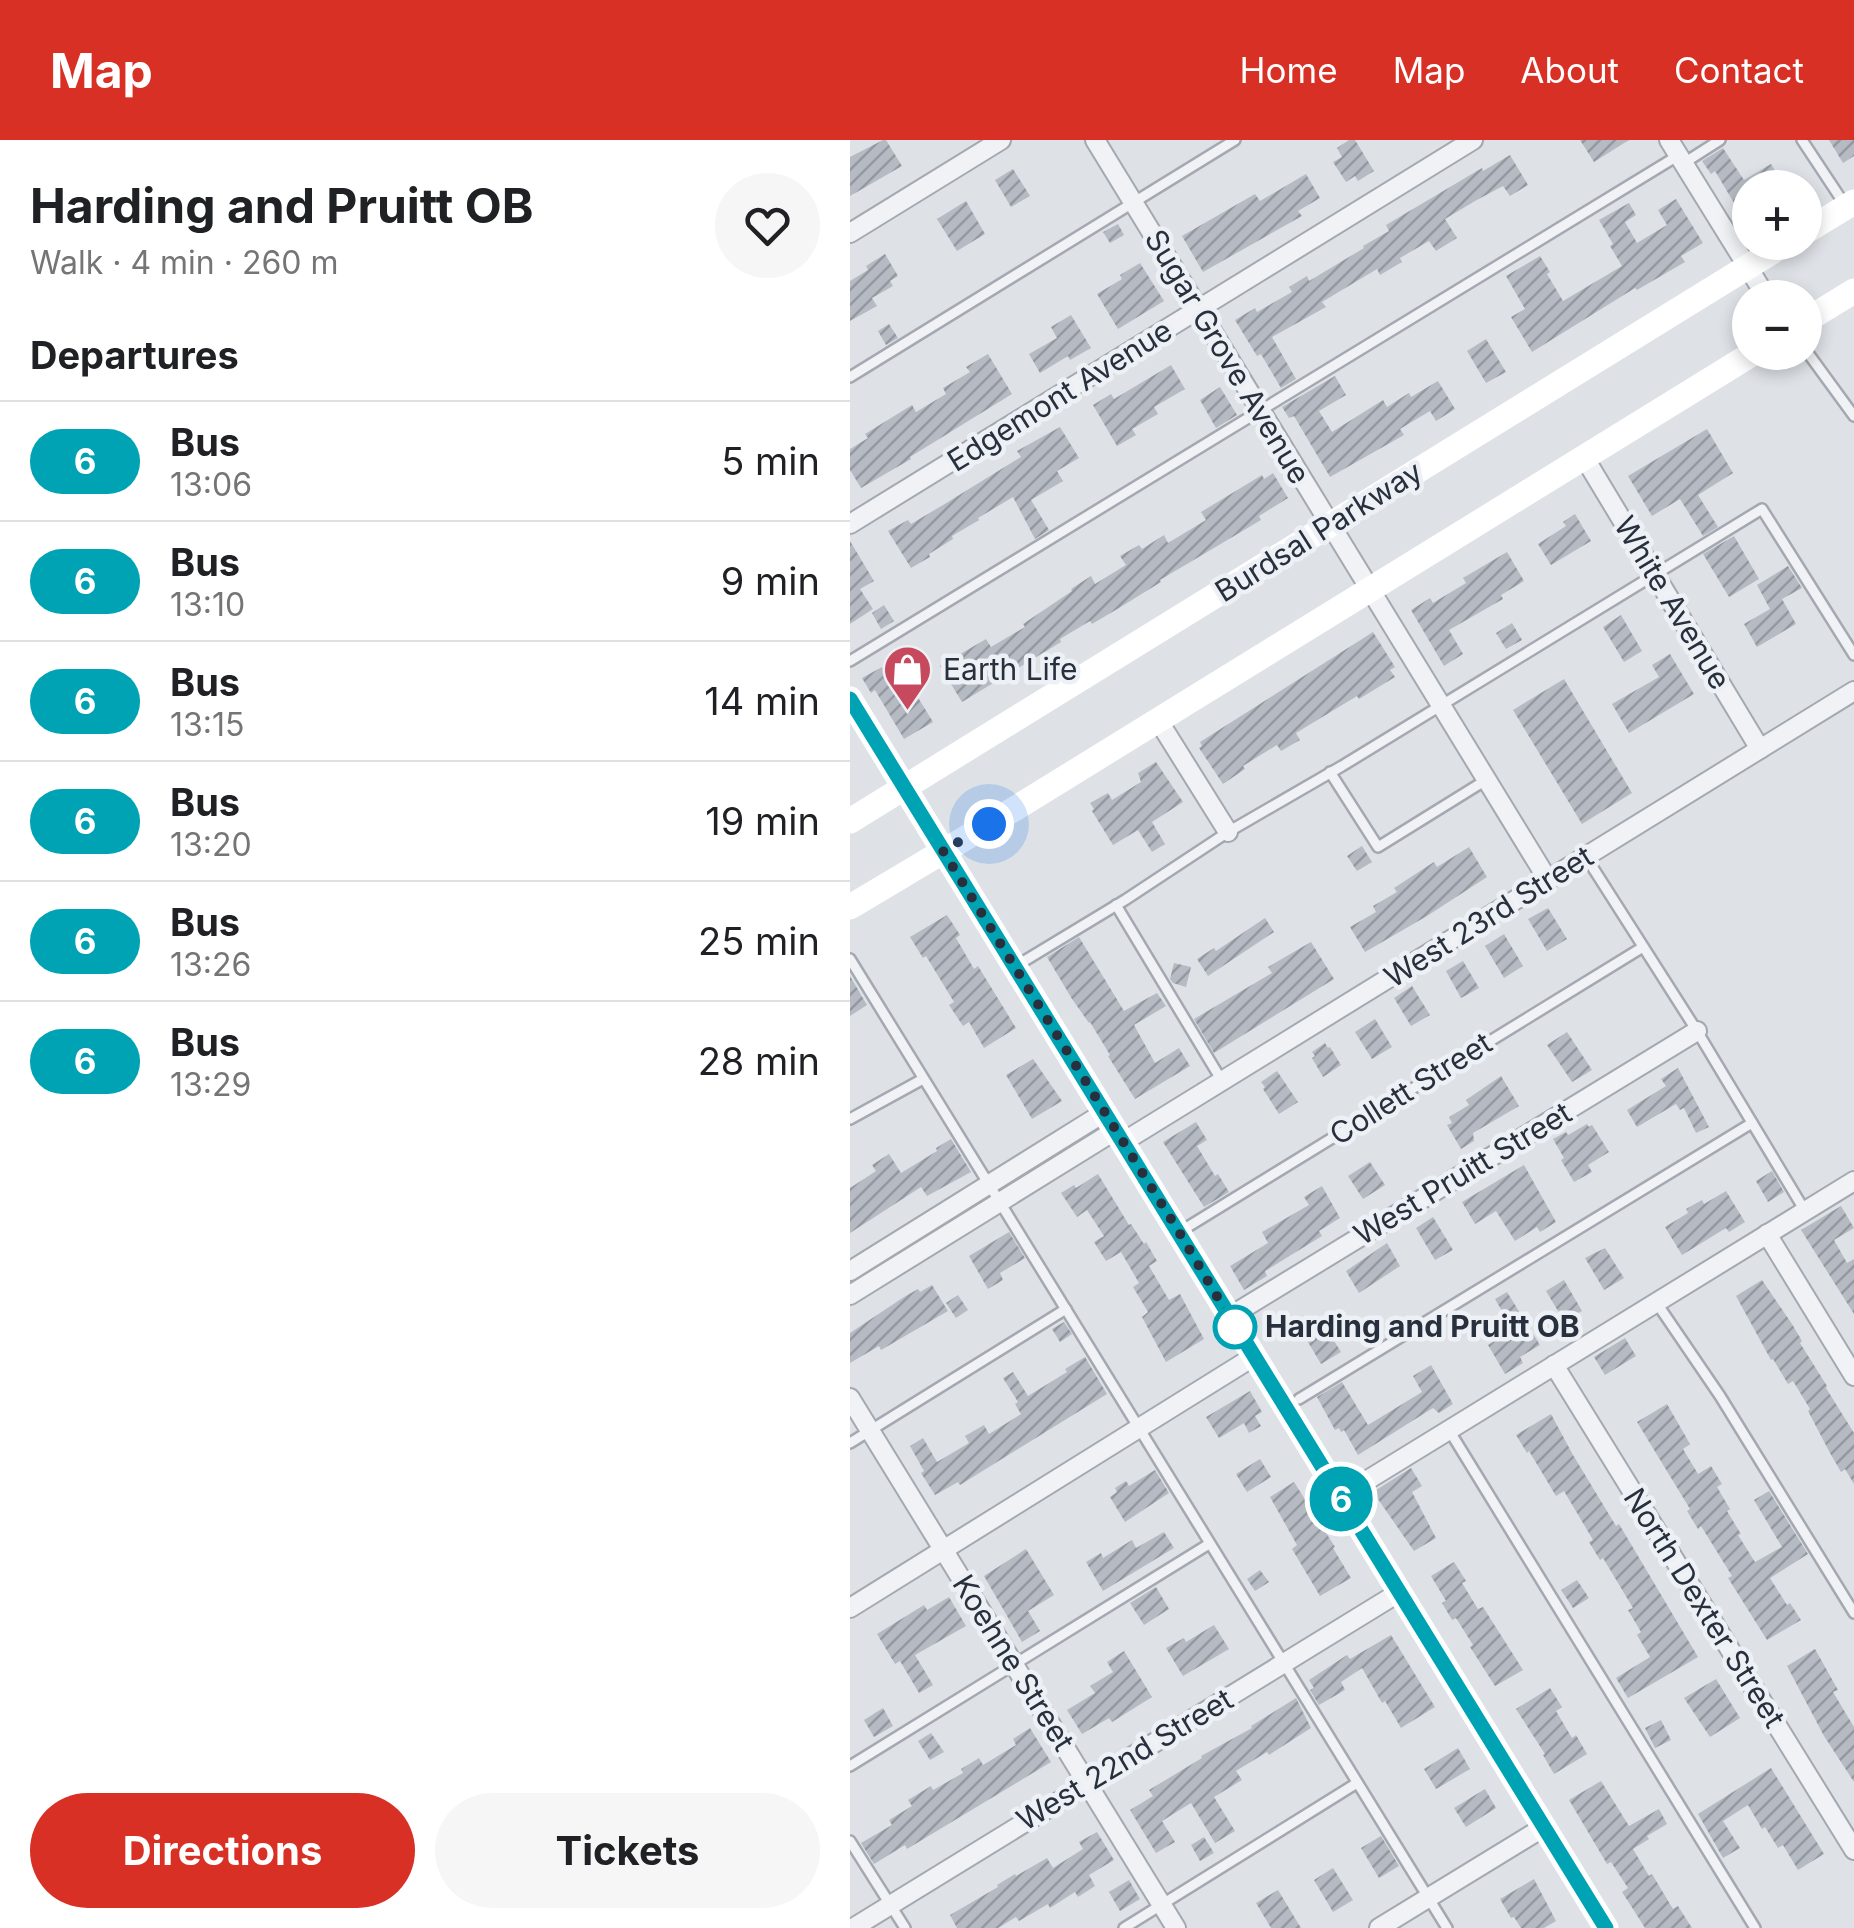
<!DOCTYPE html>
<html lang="en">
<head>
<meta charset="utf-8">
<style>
  :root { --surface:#fff; --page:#f6f6f6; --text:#202124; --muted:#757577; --line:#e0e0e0; --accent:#d93025 }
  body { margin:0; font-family:Inter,sans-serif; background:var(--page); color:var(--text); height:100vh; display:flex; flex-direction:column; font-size:38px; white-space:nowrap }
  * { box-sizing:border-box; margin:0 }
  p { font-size:32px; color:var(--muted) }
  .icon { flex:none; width:55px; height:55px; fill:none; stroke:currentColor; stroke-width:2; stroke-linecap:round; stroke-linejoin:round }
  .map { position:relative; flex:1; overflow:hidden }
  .panel { display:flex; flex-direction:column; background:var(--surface); width:850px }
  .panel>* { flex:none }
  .badge { padding:0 20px; border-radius:32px; font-size:35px; line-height:65px }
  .tools { position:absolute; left:882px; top:30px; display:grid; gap:20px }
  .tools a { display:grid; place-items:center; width:90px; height:90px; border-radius:50%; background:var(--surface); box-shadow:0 5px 15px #0003; font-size:50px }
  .you { position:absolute; width:50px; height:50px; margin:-25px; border:8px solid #fff; border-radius:50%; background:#1a73e8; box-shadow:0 0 0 15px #1a73e833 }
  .map>.badge { position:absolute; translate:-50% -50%; box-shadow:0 0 0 5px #fff }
  h2 { padding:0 30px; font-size:38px; line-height:90px }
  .round { display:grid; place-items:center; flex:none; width:105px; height:105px; border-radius:52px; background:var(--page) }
  .overview { display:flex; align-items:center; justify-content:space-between; height:170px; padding:0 30px }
  h1 { font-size:48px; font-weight:700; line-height:75px }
  .action { display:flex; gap:20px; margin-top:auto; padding:20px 30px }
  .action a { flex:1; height:115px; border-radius:60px; background:var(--accent); color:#fff; font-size:40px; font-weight:700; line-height:115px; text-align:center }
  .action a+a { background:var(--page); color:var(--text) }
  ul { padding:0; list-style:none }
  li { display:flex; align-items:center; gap:30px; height:120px; padding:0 30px; border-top:2px solid var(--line) }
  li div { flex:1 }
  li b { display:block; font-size:38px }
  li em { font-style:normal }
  li .badge { min-width:110px; font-weight:700; text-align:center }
  header { display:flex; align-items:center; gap:60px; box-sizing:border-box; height:140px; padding:0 50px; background:var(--accent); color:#fff }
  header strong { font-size:48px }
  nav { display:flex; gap:55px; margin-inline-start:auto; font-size:35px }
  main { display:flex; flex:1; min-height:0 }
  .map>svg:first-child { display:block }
  .building { fill:url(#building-hatch) }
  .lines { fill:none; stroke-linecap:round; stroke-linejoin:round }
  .lane-casing { stroke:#a4a9b1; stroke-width:14 }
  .street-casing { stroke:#a4a9b1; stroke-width:22 }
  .lane { stroke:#f1f2f5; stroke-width:9 }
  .street { stroke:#f1f2f5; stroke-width:18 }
  .secondary { stroke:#fff; stroke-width:25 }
  .line-casing { stroke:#fff; stroke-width:22 }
  .line { stroke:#00a3b4; stroke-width:15 }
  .walk { stroke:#28303d; stroke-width:10; stroke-dasharray:0 18 }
  .stop-dot { fill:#fff; stroke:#00a3b4; stroke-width:5 }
  .labels { text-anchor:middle; stroke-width:9; stroke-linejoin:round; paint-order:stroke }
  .street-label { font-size:30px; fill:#28303d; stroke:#edf1f5 }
  .poi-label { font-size:30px; fill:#28303d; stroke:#edf1f5; text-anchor:start }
  .stop-label { font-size:30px; font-weight:bold; fill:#28303d; stroke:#edf1f5; text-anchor:start }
</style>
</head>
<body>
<header>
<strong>Map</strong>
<nav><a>Home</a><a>Map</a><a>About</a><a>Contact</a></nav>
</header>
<main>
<section class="panel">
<div class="overview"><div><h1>Harding and Pruitt OB</h1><p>Walk · 4 min · 260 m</p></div><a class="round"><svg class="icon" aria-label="heart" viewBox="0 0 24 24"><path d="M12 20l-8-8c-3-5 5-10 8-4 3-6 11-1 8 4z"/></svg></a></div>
<h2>Departures</h2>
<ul>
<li><span class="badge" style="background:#00a3b4;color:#fff">6</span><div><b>Bus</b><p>13:06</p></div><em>5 min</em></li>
<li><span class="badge" style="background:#00a3b4;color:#fff">6</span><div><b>Bus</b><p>13:10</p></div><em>9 min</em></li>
<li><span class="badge" style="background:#00a3b4;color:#fff">6</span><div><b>Bus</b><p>13:15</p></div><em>14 min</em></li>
<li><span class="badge" style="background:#00a3b4;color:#fff">6</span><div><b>Bus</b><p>13:20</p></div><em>19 min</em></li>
<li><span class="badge" style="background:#00a3b4;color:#fff">6</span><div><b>Bus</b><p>13:26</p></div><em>25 min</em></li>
<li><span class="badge" style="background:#00a3b4;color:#fff">6</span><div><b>Bus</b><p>13:29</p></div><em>28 min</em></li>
</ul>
<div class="action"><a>Directions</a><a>Tickets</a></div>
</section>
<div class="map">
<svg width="1004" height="1788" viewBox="0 0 1004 1788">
  <defs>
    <pattern id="building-hatch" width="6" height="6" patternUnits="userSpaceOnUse" patternTransform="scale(2.5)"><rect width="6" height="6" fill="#b6bbc3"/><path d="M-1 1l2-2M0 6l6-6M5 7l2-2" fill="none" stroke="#9498a0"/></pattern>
  </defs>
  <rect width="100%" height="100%" fill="#dee2e7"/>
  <g class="building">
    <path d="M33,0H36L52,26L0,56V17Z"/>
    <path d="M499,0H505L524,31L508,41L505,36L496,42L483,22L492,17L487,8Z"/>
    <path d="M730,0H779L744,22Z"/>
    <path d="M979,0H1004V16L993,23Z"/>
    <path d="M873,8L894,40L921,24L935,48H900V90L865,31L861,34L852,21Z"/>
    <path d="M660,15L678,45L660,56L653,46L625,61L595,79L607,98L586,111L579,101L550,118L552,122L530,135L527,129L472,162L476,167L422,197L446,239L431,248L411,214L407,216L385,180L405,168L407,172L442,152L439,147L457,136L459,141L514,108L513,106L539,91L536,85L632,28L633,31Z"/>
    <path d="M163,29L180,56L161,67L145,40Z"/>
    <path d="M456,34L470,58L448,71L452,76L353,132L332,96L405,54L410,61Z"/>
    <path d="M826,59L853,103L831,116L835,122L787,150L785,148L682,212L661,177L675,169L656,136L690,116L700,132L697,134L713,161L772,126L760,106L763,104L749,80L779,63L786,75L775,82L787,103L817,85L808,70Z"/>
    <path d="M116,61L135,94L107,111L87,79Z"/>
    <path d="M268,84L274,95L260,103L253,92Z"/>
    <path d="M35,114L48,136L40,141L43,146L22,158L27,166L0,181V141L18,130L16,126Z"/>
    <path d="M290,123L314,161L268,189L247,154L272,139L270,135Z"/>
    <path d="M221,175L241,208L220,220L218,216L190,233L179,214L207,198L201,187Z"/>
    <path d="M39,184L48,198L36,205L28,191Z"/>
    <path d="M636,199L656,232L636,243L617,211Z"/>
    <path d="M138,214L162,254L60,317L61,319L11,348L0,330V309L18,298L15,294L62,265L66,272L96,254L93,248L120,232L116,227Z"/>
    <path d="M321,225L335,249L304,267L308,274L282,289L286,295L267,306L243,265L261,254L264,259Z"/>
    <path d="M485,236L496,255L469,271L482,292L533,260L537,267L559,253L561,257L588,241L605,269L586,281L580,271L550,289L554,295L480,337L444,276L439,278L432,267Z"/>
    <path d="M370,247L387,275L366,288L350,260Z"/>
    <path d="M210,287L229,318L207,331L213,341L181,360L199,390L185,399L163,357L128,378L129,380L102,396L103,399L79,414L80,417L61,428L38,391L58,380L61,384L93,365L171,317L167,311Z"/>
    <path d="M857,289L883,333L848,355L868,387L853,396L830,359L802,376L778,336Z"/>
    <path d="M423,333L438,358L409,376L411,380L310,440L311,442L269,468L242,484L240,481L210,499L211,502L112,562L90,526L136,499L141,507L175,487L173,484L222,451L221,449L241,436L245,444L276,425L270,416L289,405L292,409L314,395L318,403L356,380L351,372L412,335L414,339Z"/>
    <path d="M725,374L741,401L701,425L688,404L716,386L713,382Z"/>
    <path d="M884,396L909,439L879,457L853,414Z"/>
    <path d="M0,401L24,441L10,449L23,469L0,484Z"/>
    <path d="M657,412L674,441L651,455L653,459L599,490L613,514L594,526L561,470L580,458L583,463L616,443L613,438Z"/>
    <path d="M938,426L952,448L932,459L946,484L907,507L894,484L920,469L907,445Z"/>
    <path d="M34,465L44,481L31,489L22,473Z"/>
    <path d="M771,475L792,511L774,522L753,487Z"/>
    <path d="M662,483L672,500L656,509L646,493Z"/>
    <path d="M523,492L545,527L540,530L545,537L509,559L507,556L446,593L450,600L431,611L427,605L393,626L395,629L373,644L349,608L352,606L350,602Z"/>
    <path d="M820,514L844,554L779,593L762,564L809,537L802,525Z"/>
    <path d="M32,527L43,546L56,538L83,582L54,599L25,550L21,553L12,538Z"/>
    <path d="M714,539L782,653L732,684L663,570Z"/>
    <path d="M306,622L333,662L302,682L315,704L302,712L288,690L263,705L242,671L244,669L240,663L258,653L262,660L291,642L288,633Z"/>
    <path d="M512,706L522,722L507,731L497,716Z"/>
    <path d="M619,707L637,737L577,776L515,812L500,787L526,772L523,766L547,752L544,748L584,722L587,727Z"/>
    <path d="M698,768L717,799L697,811L678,779Z"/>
    <path d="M97,775L110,795L106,798L124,829L128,826L166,888L134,908L119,882L113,886L99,865L104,862L76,816L73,818L60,797Z"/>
    <path d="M415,778L424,792L358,836L347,819L364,808L366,811Z"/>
    <path d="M654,794L673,826L654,838L635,806Z"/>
    <path d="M229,797L274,871L307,853L316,866L284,885L305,923L329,908L340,926L285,959L258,916L260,915L240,882L239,883L222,859L197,817Z"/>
    <path d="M461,802L484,839L364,913L344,879L422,833L418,827Z"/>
    <path d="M613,821L629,848L611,858L596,831Z"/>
    <path d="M324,823L341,827L336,847L323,843L320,839Z"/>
    <path d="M0,836L17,865L0,876Z"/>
    <path d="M562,846L580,875L561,886L544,858Z"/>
    <path d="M525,879L542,907L522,919L505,892Z"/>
    <path d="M717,892L742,930L722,942L697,905Z"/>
    <path d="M475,903L478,908L480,907L491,925L473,937L462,918L465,916L462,912Z"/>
    <path d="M183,919L212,961L182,979L156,935Z"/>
    <path d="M828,928L859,987L846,993L834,968L830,970L826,964L787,987L777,970L816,946L811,939Z"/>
    <path d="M427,931L448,962L429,974L413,949L415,947L411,942Z"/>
    <path d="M651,936L669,966L623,993L624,1001L611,1009L597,985L602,983L599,977L619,965L616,960Z"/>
    <path d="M346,982L357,1000L347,1006L365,1036L368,1034L379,1052L354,1067L313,1002Z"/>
    <path d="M737,984L739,987L742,985L759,1012L738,1025L742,1032L724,1042L711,1020L714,1018L703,999L716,992L718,995Z"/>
    <path d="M101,999L121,1032L77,1056L71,1047L0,1093V1048L26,1031L22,1025L39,1014L51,1033L87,1011L86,1008Z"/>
    <path d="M520,1022L535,1045L513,1059L498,1036Z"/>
    <path d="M674,1025L706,1082L690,1092L687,1087L665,1101L646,1071L625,1084L612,1062Z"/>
    <path d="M922,1031L934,1052L918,1062L906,1041Z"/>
    <path d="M248,1034L279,1085L281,1084L294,1104L296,1102L307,1121L299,1126L319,1160L330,1154L354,1199L316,1222L292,1177L298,1172L283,1147L289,1143L271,1112L256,1121L244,1102L254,1096L237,1070L227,1077L211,1053L224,1045L226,1048Z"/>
    <path d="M472,1046L490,1078L469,1091L472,1096L415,1131L417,1136L394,1150L380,1126L418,1103L412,1092L459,1065L454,1057Z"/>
    <path d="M876,1051L895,1082L879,1092L876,1088L832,1115L815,1087L838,1073L836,1069L852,1060L854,1064Z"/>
    <path d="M991,1066L1004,1088L984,1100L997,1123L1004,1119V1174L951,1090Z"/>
    <path d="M583,1077L603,1110L585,1120L566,1088Z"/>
    <path d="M159,1092L175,1118L150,1133L153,1140L138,1149L119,1116Z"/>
    <path d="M537,1103L550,1126L509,1153L496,1131Z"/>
    <path d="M755,1108L774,1138L754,1150L735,1118Z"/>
    <path d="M714,1140L732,1171L714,1181L696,1151Z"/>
    <path d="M912,1140L942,1184L952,1201L950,1203L977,1246L976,1248L1004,1293V1344L995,1329L991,1332L980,1313L958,1271L960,1269L943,1241L938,1244L923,1219L921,1220L886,1156Z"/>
    <path d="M82,1145L98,1171L31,1210L29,1206L0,1223V1193L54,1157L68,1149L70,1152Z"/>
    <path d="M657,1152L690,1205L670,1217L673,1223L655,1234L638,1205L659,1192L652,1180L656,1178L645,1159Z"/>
    <path d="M108,1155L118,1170L106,1178L96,1163Z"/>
    <path d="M471,1180L491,1212L471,1224L452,1192Z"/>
    <path d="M214,1182L222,1194L210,1202L202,1189Z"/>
    <path d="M775,1198L786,1216L755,1235L744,1217Z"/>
    <path d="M235,1217L257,1254L110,1345L108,1342L85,1355L71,1333L74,1331L60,1306L73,1298L87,1322L119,1303L115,1296L134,1285L139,1294L171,1274L165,1264L168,1262L153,1238L163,1232L178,1256L217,1232L215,1229Z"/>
    <path d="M581,1225L603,1264L589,1273L583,1268L508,1315L494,1290L491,1292L489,1288L485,1290L467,1257L492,1242L518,1285L572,1252L563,1236Z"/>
    <path d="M400,1251L412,1272L405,1276L411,1286L399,1293L394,1283L369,1298L356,1277Z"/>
    <path d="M817,1264L840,1304L833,1309L848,1334L861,1326L872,1344L867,1347L880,1369L877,1371L891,1394L888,1395L905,1422L932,1407L904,1360L919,1351L958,1414L920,1438L937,1465L940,1463L951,1480L917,1500L878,1438L882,1436L851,1386L848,1389L837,1371L840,1369L787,1282Z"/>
    <path d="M701,1274L723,1315L766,1386L769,1384L848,1517L778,1558L766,1538L800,1517L787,1495L791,1492L778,1470L783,1468L753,1418L750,1420L739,1402L743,1400L714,1351L706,1356L679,1311L677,1313L666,1295Z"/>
    <path d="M410,1319L421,1337L397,1352L386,1334Z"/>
    <path d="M561,1328L572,1346L562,1352L586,1398L564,1411L523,1352Z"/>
    <path d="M305,1330L319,1353L275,1382L260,1357L267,1352L265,1348L276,1341L279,1346Z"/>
    <path d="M444,1342L485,1407L483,1408L501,1438L470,1456L442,1409L447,1405L420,1357Z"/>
    <path d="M314,1392L324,1408L253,1451L236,1422L251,1413L253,1418L282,1400L286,1408Z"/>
    <path d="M176,1409L204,1455L178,1471L190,1491L172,1502L134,1436Z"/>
    <path d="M604,1422L616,1441L612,1443L628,1469L633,1467L673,1530L645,1546L620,1507L623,1505L606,1478L602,1480L592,1463L596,1461L581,1436Z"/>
    <path d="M410,1430L419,1442L405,1451L397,1439Z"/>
    <path d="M727,1440L739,1458L723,1468L711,1450Z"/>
    <path d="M306,1447L319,1469L294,1485L280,1463Z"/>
    <path d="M99,1457L116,1486L65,1515L83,1545L69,1553L50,1521L45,1524L27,1494L74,1465L77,1470Z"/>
    <path d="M364,1485L379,1509L333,1536L316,1508L334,1498L336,1502Z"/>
    <path d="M541,1495L585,1567L551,1588L535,1561L532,1563L512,1528L491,1542L495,1550L469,1565L460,1550L464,1548L459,1540L497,1515L500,1519Z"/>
    <path d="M965,1509L988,1550L983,1552L1004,1587V1642L974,1596L937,1526Z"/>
    <path d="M274,1511L302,1557L262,1582L259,1578L232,1594L217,1570L245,1553L240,1546L263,1532L257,1522Z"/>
    <path d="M866,1539L890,1578L860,1597L834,1558Z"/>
    <path d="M700,1548L712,1567L706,1571L722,1598L726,1595L737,1614L704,1634L693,1615L695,1614L666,1569Z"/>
    <path d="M446,1558L461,1588L419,1615L417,1612L386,1631L392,1640L364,1657L385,1691L365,1703L341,1663L312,1681L325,1702L306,1713L280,1670L303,1656L299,1650L352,1618L351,1616L402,1588L401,1586Z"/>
    <path d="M33,1568L43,1586L24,1597L14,1580Z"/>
    <path d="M811,1580L821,1600L805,1608L795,1588Z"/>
    <path d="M180,1588L201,1622L57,1709L55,1705L24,1724L11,1703L42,1685L39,1680L62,1666L58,1660L81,1646L83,1650L113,1633L111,1629L129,1618L133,1625L166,1605L163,1599Z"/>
    <path d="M81,1593L94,1612L80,1620L68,1601Z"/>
    <path d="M608,1608L620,1629L586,1649L574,1629Z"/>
    <path d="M921,1628L974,1714L948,1730L933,1705L928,1708L915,1687L912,1689L898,1665L873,1681L890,1708L873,1718L848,1674Z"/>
    <path d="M751,1641L779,1686L809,1669L817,1684L797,1696L799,1699L783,1709L799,1736L802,1734L823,1769L828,1766L842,1788H795L783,1769L772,1752L778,1748L761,1722L757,1724L719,1660Z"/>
    <path d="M635,1649L646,1668L616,1687L604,1668Z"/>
    <path d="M247,1692L264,1720L239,1735L245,1746L228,1757L225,1752L200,1768L198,1764L169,1781L166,1777L148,1788H107L100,1775L148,1747L147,1745L165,1734L166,1736L197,1718L203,1728L233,1709L229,1702Z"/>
    <path d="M531,1696L549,1726L529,1738L511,1708Z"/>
    <path d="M354,1697L364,1713L350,1721L341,1705Z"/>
    <path d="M483,1728L503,1760L483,1772L464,1740Z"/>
    <path d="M684,1739L706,1781L694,1788H671L664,1777L661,1778L650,1759Z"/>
    <path d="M279,1740L290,1759L270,1771L259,1752Z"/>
    <path d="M428,1750L451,1788H421L406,1763Z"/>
  </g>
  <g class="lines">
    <defs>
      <g id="lane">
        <path d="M952,0L995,65"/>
        <path d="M834,23L870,0"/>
        <path d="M955,209L1004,276"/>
        <path d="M0,237L385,0"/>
        <path d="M0,521L829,15"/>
        <path d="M480,632L528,707L636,640"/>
        <path d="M736,717L847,891L955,1071"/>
        <path d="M266,765L372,941"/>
        <path d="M0,819L597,1788"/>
        <path d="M166,826L275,760L378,692L492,626L912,369L1004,515"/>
        <path d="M0,979L73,939"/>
        <path d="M331,1091L793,807"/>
        <path d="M806,1162L870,1256L1004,1473"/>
        <path d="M449,1259L902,983"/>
        <path d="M599,1290L905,1788"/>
        <path d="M0,1303L216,1169"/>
        <path d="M0,1626L359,1404"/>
        <path d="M0,1701L55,1788"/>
        <path d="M274,1788L507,1643"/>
      </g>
      <g id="street">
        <path d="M245,0L698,740"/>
        <path d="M819,0L917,158"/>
        <path d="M0,93L151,0"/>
        <path d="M734,317L910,609"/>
        <path d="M0,384L623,0"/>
        <path d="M308,580L378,692"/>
        <path d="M273,1002L1004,551"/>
        <path d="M917,1094L1004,1236"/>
        <path d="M0,1131L255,972"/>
        <path d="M0,1155L266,990"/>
        <path d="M379,1177L847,891"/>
        <path d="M704,1225L1004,1710"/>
        <path d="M0,1258L326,1788"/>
        <path d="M490,1357L1004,1041"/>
        <path d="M0,1468L403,1217"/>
        <path d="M3,1788L548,1453"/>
        <path d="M529,1788L694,1687"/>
      </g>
    </defs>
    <use href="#lane" class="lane-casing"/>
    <use href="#street" class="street-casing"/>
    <use href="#lane" class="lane"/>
    <use href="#street" class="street"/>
    <g class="secondary">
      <path d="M955,92L1004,62"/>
      <path d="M955,181L1004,151"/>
      <path d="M0,559L756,1788"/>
      <path d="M0,681L938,102"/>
      <path d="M0,767L166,668L905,212"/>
    </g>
  </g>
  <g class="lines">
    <defs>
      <path id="line" d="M0,559L756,1788"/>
    </defs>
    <use href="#line" class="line-casing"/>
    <use href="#line" class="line"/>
    <path class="walk" d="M139,684L93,711L329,1092L391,1197L385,1187"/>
  </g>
  <defs>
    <symbol id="shop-pin" viewBox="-11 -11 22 30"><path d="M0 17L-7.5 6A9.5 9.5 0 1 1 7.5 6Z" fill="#c6495e" stroke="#edf1f5"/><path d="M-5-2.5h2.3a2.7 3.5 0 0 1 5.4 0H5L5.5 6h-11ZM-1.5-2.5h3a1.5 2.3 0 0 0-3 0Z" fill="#fff"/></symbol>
  </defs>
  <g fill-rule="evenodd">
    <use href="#shop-pin" x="30" y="502" width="55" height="75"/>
  </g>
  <circle class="stop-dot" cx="385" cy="1187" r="20"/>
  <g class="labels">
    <g class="street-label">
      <text transform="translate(377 217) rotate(59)" y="10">Sugar Grove Avenue</text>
      <text transform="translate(210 256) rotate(-32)" y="10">Edgemont Avenue</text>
      <text transform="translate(469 392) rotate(-32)" y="10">Burdsal Parkway</text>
      <text transform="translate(822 463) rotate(59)" y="10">White Avenue</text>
      <text transform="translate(639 777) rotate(-32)" y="10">West 23rd Street</text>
      <text transform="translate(561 949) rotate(-32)" y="10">Collett Street</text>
      <text transform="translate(613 1034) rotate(-31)" y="10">West Pruitt Street</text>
      <text transform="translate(854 1468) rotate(58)" y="10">North Dexter Street</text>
      <text transform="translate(163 1523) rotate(58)" y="10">Koehne Street</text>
      <text transform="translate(275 1620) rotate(-31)" y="10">West 22nd Street</text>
    </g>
    <g class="poi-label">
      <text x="93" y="540">Earth Life</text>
    </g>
    <g class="stop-label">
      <text x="415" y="1197">Harding and Pruitt OB</text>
    </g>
  </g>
</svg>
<div class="tools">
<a>+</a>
<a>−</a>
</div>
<div class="you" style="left:139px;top:684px"></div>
<b class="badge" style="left:491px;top:1359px;background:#00a3b4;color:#fff">6</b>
</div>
</main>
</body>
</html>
